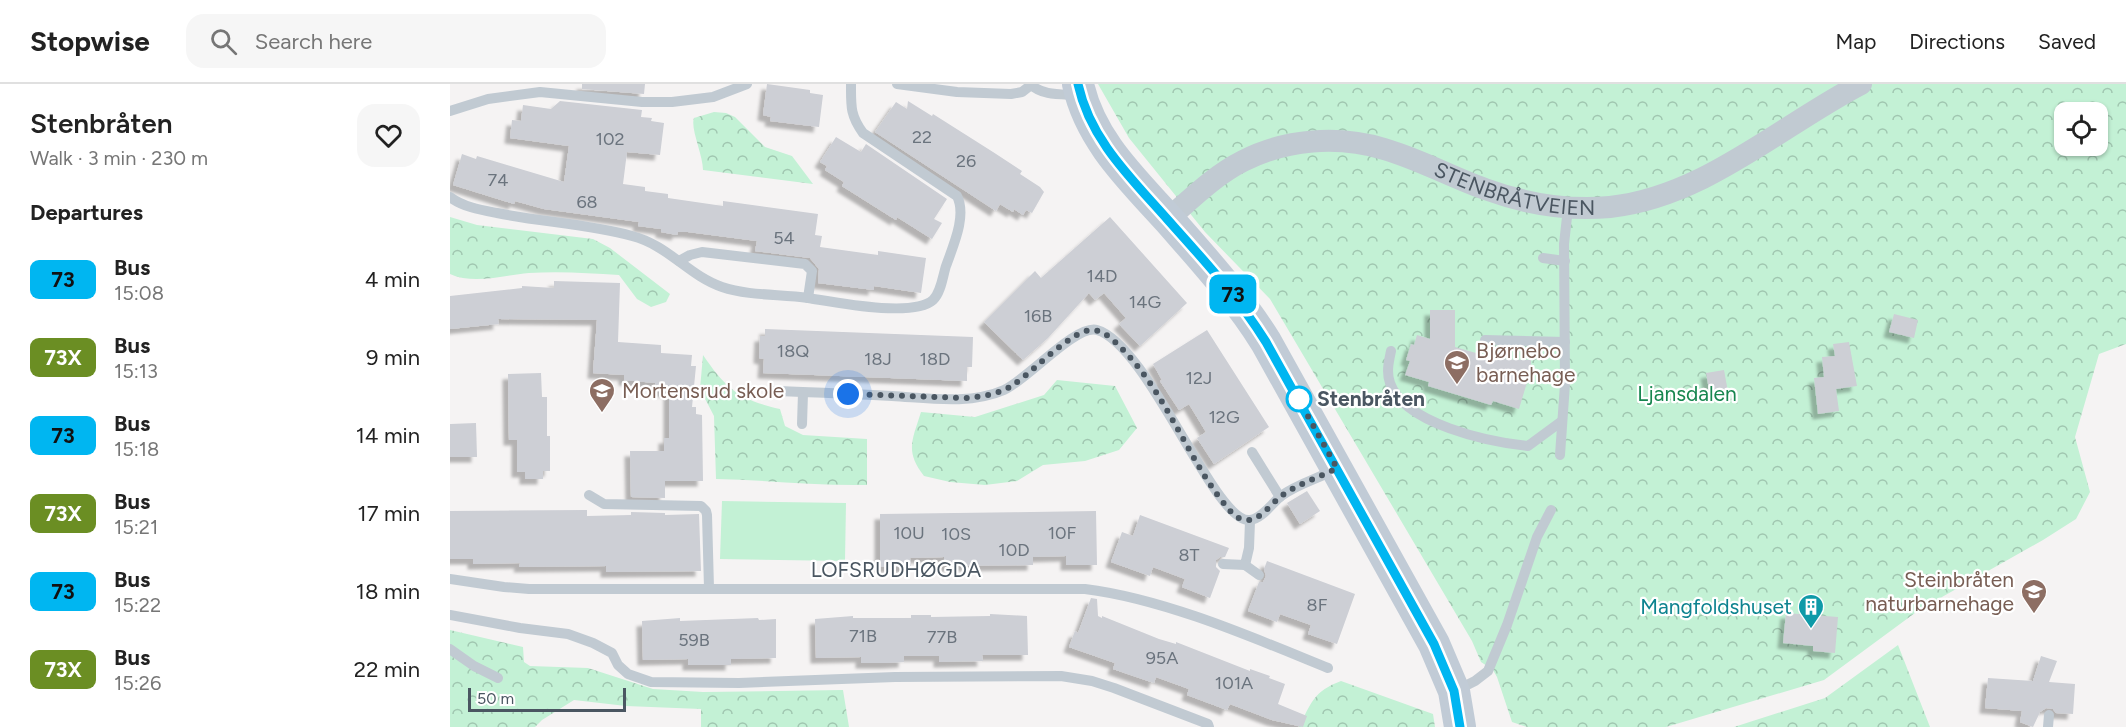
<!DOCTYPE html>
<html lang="en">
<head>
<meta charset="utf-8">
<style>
  :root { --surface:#fff; --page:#f6f6f6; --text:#222; --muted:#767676; --line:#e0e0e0 }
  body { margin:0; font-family:Figtree,sans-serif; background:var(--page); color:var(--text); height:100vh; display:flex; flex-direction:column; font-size:22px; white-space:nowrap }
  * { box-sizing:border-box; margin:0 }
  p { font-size:20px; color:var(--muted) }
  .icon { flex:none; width:33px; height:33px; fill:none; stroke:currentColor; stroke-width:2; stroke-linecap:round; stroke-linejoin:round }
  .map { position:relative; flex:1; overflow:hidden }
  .details { display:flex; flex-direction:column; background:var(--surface); width:450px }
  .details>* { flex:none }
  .badge { padding:0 12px; border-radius:9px; font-size:21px; line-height:39px }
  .fabs { position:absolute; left:1604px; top:18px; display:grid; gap:12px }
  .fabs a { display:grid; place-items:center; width:54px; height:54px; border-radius:12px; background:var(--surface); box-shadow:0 2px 4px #0004; font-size:30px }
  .scale { position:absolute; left:18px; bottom:15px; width:158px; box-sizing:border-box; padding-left:6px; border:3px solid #4a5661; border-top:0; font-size:16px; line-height:21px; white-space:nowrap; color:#4a5661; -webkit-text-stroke:4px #fff; paint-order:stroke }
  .you { position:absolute; width:30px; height:30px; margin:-15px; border:4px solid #fff; border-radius:50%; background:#1a73e8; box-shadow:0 0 0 9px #1a73e833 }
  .map>.badge { position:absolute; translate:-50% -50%; box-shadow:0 0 0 3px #fff }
  h2 { padding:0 30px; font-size:22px; line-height:54px }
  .round { display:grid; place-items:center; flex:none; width:63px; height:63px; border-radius:18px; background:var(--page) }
  .headline { display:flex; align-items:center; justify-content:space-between; height:102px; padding:0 30px }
  h1 { font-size:28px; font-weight:600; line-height:45px }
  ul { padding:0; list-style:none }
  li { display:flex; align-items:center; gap:18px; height:78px; padding:0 30px }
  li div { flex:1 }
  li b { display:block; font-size:22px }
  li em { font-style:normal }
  li .badge { min-width:66px; font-weight:700; text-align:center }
  header { display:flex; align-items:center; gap:36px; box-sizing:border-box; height:84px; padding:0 30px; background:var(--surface); border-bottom:2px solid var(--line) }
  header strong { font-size:28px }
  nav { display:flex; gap:33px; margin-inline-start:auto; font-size:21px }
  .search { width:420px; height:54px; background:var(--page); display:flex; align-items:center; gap:15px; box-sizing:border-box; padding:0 21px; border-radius:18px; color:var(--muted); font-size:22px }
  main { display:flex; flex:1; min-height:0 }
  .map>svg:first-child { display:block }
  .forest { fill:url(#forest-crowns); fill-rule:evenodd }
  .pitch { fill:#c3f1d5 }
  .building { fill:#cdcfd5; filter:url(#shadow) }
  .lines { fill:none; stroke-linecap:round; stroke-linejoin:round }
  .lane { stroke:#c1cad2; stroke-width:10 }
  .street { stroke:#c1cad2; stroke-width:22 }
  .secondary { stroke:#c1cbd6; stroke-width:32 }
  .line-casing { stroke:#fff; stroke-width:14 }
  .line { stroke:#00b6f1; stroke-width:9 }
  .walk { stroke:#4a5661; stroke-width:6; stroke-dasharray:0 10.8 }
  .stop-dot { fill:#fff; stroke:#00b6f1; stroke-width:3 }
  .labels { text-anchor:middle; stroke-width:4.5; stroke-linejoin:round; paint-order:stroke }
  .number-label { font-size:18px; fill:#6b747e }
  .street-label { font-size:21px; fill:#4a5661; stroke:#fff }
  .education-label { font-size:21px; fill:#785e54; stroke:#fff; text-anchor:start }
  .park-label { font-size:21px; fill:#17864f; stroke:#fff }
  .stop-label { font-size:21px; font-weight:bold; fill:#4a5661; stroke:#fff; text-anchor:start }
  .culture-label { font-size:21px; fill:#0d838f; stroke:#fff; text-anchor:end }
</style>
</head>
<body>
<header>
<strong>Stopwise</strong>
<div class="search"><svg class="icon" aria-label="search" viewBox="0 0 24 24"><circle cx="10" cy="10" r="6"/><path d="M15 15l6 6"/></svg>Search here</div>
<nav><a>Map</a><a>Directions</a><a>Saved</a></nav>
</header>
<main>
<section class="details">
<div class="headline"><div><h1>Stenbråten</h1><p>Walk · 3 min · 230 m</p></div><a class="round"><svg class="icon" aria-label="heart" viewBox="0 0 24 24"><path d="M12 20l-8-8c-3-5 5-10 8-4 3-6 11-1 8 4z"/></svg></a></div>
<h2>Departures</h2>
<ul>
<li><span class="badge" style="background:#00b6f1;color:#111">73</span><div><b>Bus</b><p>15:08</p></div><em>4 min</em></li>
<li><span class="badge" style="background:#6b8e23;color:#fff">73X</span><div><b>Bus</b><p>15:13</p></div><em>9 min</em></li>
<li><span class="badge" style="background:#00b6f1;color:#111">73</span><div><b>Bus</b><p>15:18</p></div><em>14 min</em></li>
<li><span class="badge" style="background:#6b8e23;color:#fff">73X</span><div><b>Bus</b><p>15:21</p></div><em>17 min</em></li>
<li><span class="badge" style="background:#00b6f1;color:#111">73</span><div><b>Bus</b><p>15:22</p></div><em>18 min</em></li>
<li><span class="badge" style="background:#6b8e23;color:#fff">73X</span><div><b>Bus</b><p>15:26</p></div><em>22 min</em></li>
</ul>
</section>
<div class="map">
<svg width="1676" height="643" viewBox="0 0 1676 643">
  <defs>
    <pattern id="forest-crowns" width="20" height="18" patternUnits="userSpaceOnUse" patternTransform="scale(1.5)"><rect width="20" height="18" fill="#c3f1d5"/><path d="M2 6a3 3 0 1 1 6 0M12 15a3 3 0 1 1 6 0" fill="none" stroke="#a0c6b0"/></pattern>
    <filter id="shadow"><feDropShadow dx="-5.5" dy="5.5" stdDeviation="1.5" flood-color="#0004"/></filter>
  </defs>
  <rect width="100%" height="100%" fill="#f5f3f3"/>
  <g class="forest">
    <path d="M648,0H1676V260L1649,270L1625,353L1640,408L1626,435L1593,456L1469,526L1374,596L1216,643H1077L1062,638L1047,593L1043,586L1031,578L1022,557L820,215L755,148L679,54ZM1614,28H1647V62H1614Z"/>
    <path d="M264,28L276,29L285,33L315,63L342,72L363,100L253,86C253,71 240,44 244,34Z"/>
    <path d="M0,133L27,141L143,155L160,164L220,210L216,218L201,223L187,215L169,191C139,189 109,187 79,189C54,191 24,201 0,190Z"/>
    <path d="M253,271C276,305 290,316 330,325L335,342L353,351L417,355V401C367,402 317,396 266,395L264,332L250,305Z"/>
    <path d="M607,296L665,302L687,344L669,366L635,377L593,381L567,397L535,401L500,398L474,392C455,367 462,357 471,328L525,333L594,311Z"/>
    <path d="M0,546L73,563L74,578L80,582L138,584L203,605L253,608L393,606L399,643H251V625L176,622L124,616L92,636L85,643H0Z"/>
    <path d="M1448,561L1480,643H1284L1375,614Z"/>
    <path d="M891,597L983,630L985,643H849C861,619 864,607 891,597Z"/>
  </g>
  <path class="pitch" d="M272,417L396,419L395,477L270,475Z"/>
  <g class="building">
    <path d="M132,0H195L194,10L132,5Z"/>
    <path d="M317,0L360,6V9L373,11L369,43L320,37L321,33L313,31Z"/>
    <path d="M110,17L192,26L191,33L202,34L201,37L214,39L210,71L177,68L173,100L195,103V107L218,110V114L273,122V117L368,130L365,151L372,152L370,163L428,171V167L476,174L471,209L424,202V206L368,199L369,185L360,174L305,167L307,157L238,148H228L227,151L211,148V145L188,142L189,138L94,125L65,117L64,120L3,101L12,70L26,75L27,72L114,98L119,62L60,54L62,36L71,37L73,21L101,25Z"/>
    <path d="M458,17L482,32L483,30L543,68L572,87L570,90L590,103L594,108L582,129L576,126L573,131L564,125L563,128L550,120L546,127L425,48L446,18L457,25Z"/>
    <path d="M386,53L411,68L416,60L497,115L484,135L492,139L482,155L447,133L446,136L392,102L394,98L375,86L377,82L370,78Z"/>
    <path d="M660,133L737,219L690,262L669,240L676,234L654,209L645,216L639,209L598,254L573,276L534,238L585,187L591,194Z"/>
    <path d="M104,197L170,199L168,258L211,261V269L242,271L241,282H246L242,323H246V330L252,331L253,397H215V414L181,413L180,367H214V354H219V308L205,307V299L174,296V291L143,289L147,236L48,235L49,240L0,245V212L72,204V202L104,204Z"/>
    <path d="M980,226H1005V263L1047,275L1081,276V296L1078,295L1069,325L1043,317L1041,321L978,302L979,298L955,291L960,277L956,276L961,260L964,261L967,251L980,255Z"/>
    <path d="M1444,230L1468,236L1464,254L1439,248Z"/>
    <path d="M315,245L523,253L522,283H517V297L313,289L314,275L309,274L310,252H315Z"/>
    <path d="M757,246L819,343L764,380L747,354L756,348L739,320L729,326L710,297L712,296L703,280Z"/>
    <path d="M1399,258L1407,302L1386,305L1389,327L1368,330L1364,294L1374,293L1372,273L1385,272L1383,260Z"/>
    <path d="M1274,286L1278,308L1260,311L1256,289Z"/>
    <path d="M91,289L92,313H97V352H100V387H93V395H75V388H67V356H59L58,290Z"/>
    <path d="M26,339L27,373H0V340Z"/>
    <path d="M857,407L870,427L850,440L837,419Z"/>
    <path d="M137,426V432L181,431V428L215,429V431L249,430L251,487L156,488V482L69,483L70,479L23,480V475H0V427Z"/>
    <path d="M646,427L647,481H616V472L583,473V481L494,482V473L460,474L461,483H430V430Z"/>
    <path d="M690,431L779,464L775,473H770L766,476V483L770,487L760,514L732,503L735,495L703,483L700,492L661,478L672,448L683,452Z"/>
    <path d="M817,477L905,510L887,560L858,550L861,541L830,530L827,538L798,527L809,498H813L816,492L814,485Z"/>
    <path d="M641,514L647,515L648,532L652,534V532L709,555L726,560V558L800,587V585L820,592L819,594L835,600L828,620L857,632L853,643L822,636L780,620L777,626L737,611L739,605L706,593L704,599L663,585L665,579L619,563L625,547L628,549Z"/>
    <path d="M1336,529L1388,533L1385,569L1363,567V562L1333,559Z"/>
    <path d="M540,530L577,532L578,571H532L533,577L489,578V572H454V578L437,579H411V573L366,574L365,535L403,532V534H461V531H481V533L540,532Z"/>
    <path d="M230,534V537L308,534L309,536L326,535V574L281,575V581H238V575L193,576L192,537Z"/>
    <path d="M1591,572L1607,577L1599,598L1625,600L1623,630L1606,629L1603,625L1596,624L1590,628L1583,643L1570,638L1572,627L1535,624L1538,594L1583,597Z"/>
  </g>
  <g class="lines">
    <g class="lane">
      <path d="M447,0L507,8L561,10L572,8L581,1"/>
      <path d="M580,0C593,12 610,10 627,11"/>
      <path d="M0,27L38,15L90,8L192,18H222L263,13L297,0"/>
      <path d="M0,113C13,123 31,126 47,129C91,138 138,140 182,152C218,161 239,192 272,203C299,212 330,210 358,214C384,218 463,234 483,216C491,209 493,191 496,182C503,162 517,132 507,112L413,49C400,31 401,22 401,0"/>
      <path d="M1093,174L1115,177"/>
      <path d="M229,177L240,171L252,168L355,180L362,187L358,214"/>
      <path d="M1035,256L1115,258"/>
      <path d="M941,267C939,277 936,288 940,299C954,340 1039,358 1078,362L1112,337"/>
      <path d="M324,307C364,308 403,310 442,312C478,314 520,321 554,306C578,295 626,240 647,246C699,261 765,441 800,436C812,435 822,419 831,412C847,400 867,395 884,386"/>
      <path d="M352,340L353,309"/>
      <path d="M802,368L830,413"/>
      <path d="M1110,371L1115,300L1114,160L1118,124"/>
      <path d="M139,411L154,420L251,422L256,427L257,431L259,504"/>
      <path d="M773,480L795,481L799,464L800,437"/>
      <path d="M795,481L809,491"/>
      <path d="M0,495L54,503L79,505H635C715,515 804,554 878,584"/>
      <path d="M0,531L70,544L118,550L143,559L162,569L168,581L178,590L201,598L289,599L445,593L611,592L642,597L664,604L758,640L759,643"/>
      <path d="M0,565L24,582L48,594"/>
      <path d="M1007,606L1025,597L1038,587L1057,541L1087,453L1101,426"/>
      <path d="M1598,643L1599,631"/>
    </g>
    <path class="street" id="s1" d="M718,135C741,115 765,91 793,77C836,55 888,51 934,65C969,75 1001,93 1035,105C1076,120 1118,127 1160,123C1254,113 1330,42 1411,0"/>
    <path class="secondary" d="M628,0C640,56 682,95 719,136C753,175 788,213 816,258L984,560L1004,607L1010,643"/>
  </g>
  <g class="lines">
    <defs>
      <path id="line" d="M628,0C640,56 682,95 718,136C753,175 788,213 816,258L984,560L1004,607L1010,643"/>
    </defs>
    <use href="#line" class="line-casing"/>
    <use href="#line" class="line"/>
    <path class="walk" d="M398,310L515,314C532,313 549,310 563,301C582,289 624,243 644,246C653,247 661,254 667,260C717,306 738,380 782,429C786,433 792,437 798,436C810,436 821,420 830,413C847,400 868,394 887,384L846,311L849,315"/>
  </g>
  <defs>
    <symbol id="school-pin" viewBox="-11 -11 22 30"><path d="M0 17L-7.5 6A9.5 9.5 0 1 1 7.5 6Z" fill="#8d6e63" stroke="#fff"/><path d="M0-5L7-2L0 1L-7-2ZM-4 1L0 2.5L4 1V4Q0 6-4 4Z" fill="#fff"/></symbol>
    <symbol id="building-pin" viewBox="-11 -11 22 30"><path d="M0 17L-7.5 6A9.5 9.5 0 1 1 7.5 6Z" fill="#0f9aa8" stroke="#fff"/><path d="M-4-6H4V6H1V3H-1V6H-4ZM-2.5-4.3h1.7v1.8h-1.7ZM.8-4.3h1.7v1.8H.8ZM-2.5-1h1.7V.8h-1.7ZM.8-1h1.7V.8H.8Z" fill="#fff"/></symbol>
  </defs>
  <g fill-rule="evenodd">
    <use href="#school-pin" x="992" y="264" width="30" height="40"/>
    <use href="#school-pin" x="137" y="292" width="30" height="40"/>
    <use href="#school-pin" x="1569" y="493" width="30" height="40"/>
    <use href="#building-pin" x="1346" y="508" width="30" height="40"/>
  </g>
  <circle class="stop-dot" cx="849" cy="315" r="12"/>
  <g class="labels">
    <g class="number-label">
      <text x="472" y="59">22</text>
      <text x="160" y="61">102</text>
      <text x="516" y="83">26</text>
      <text x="48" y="102">74</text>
      <text x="137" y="124">68</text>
      <text x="334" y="160">54</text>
      <text x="652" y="198">14D</text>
      <text x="695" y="224">14G</text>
      <text x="588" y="238">16B</text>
      <text x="343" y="273">18Q</text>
      <text x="428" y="281">18J</text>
      <text x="485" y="281">18D</text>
      <text x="749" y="300">12J</text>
      <text x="774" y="339">12G</text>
      <text x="459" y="455">10U</text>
      <text x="612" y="455">10F</text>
      <text x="506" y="456">10S</text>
      <text x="564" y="472">10D</text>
      <text x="739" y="477">8T</text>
      <text x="867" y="527">8F</text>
      <text x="413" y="558">71B</text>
      <text x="492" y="559">77B</text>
      <text x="244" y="562">59B</text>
      <text x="712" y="580">95A</text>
      <text x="784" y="605">101A</text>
    </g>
    <g class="street-label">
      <text dy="7" stroke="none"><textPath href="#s1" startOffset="378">STENBRÅTVEIEN</textPath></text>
      <text x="446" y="493">LOFSRUDHØGDA</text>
    </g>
    <g class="education-label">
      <text x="1026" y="274">Bjørnebo<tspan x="1026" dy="24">barnehage</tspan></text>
      <text x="172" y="314">Mortensrud skole</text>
      <text x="1564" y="503" text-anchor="end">Steinbråten<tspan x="1564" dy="24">naturbarnehage</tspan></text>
    </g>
    <g class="park-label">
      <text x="1237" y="317">Ljansdalen</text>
    </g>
    <g class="stop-label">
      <text x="867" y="322">Stenbråten</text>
    </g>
    <g class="culture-label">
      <text x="1342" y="530">Mangfoldshuset</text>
    </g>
  </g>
</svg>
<div class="fabs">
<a><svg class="icon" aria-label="locate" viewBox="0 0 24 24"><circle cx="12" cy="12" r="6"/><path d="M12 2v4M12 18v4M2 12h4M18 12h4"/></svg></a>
</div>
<div class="scale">50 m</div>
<div class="you" style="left:398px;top:310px"></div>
<b class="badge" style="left:783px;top:210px;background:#00b6f1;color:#111">73</b>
</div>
</main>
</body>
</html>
